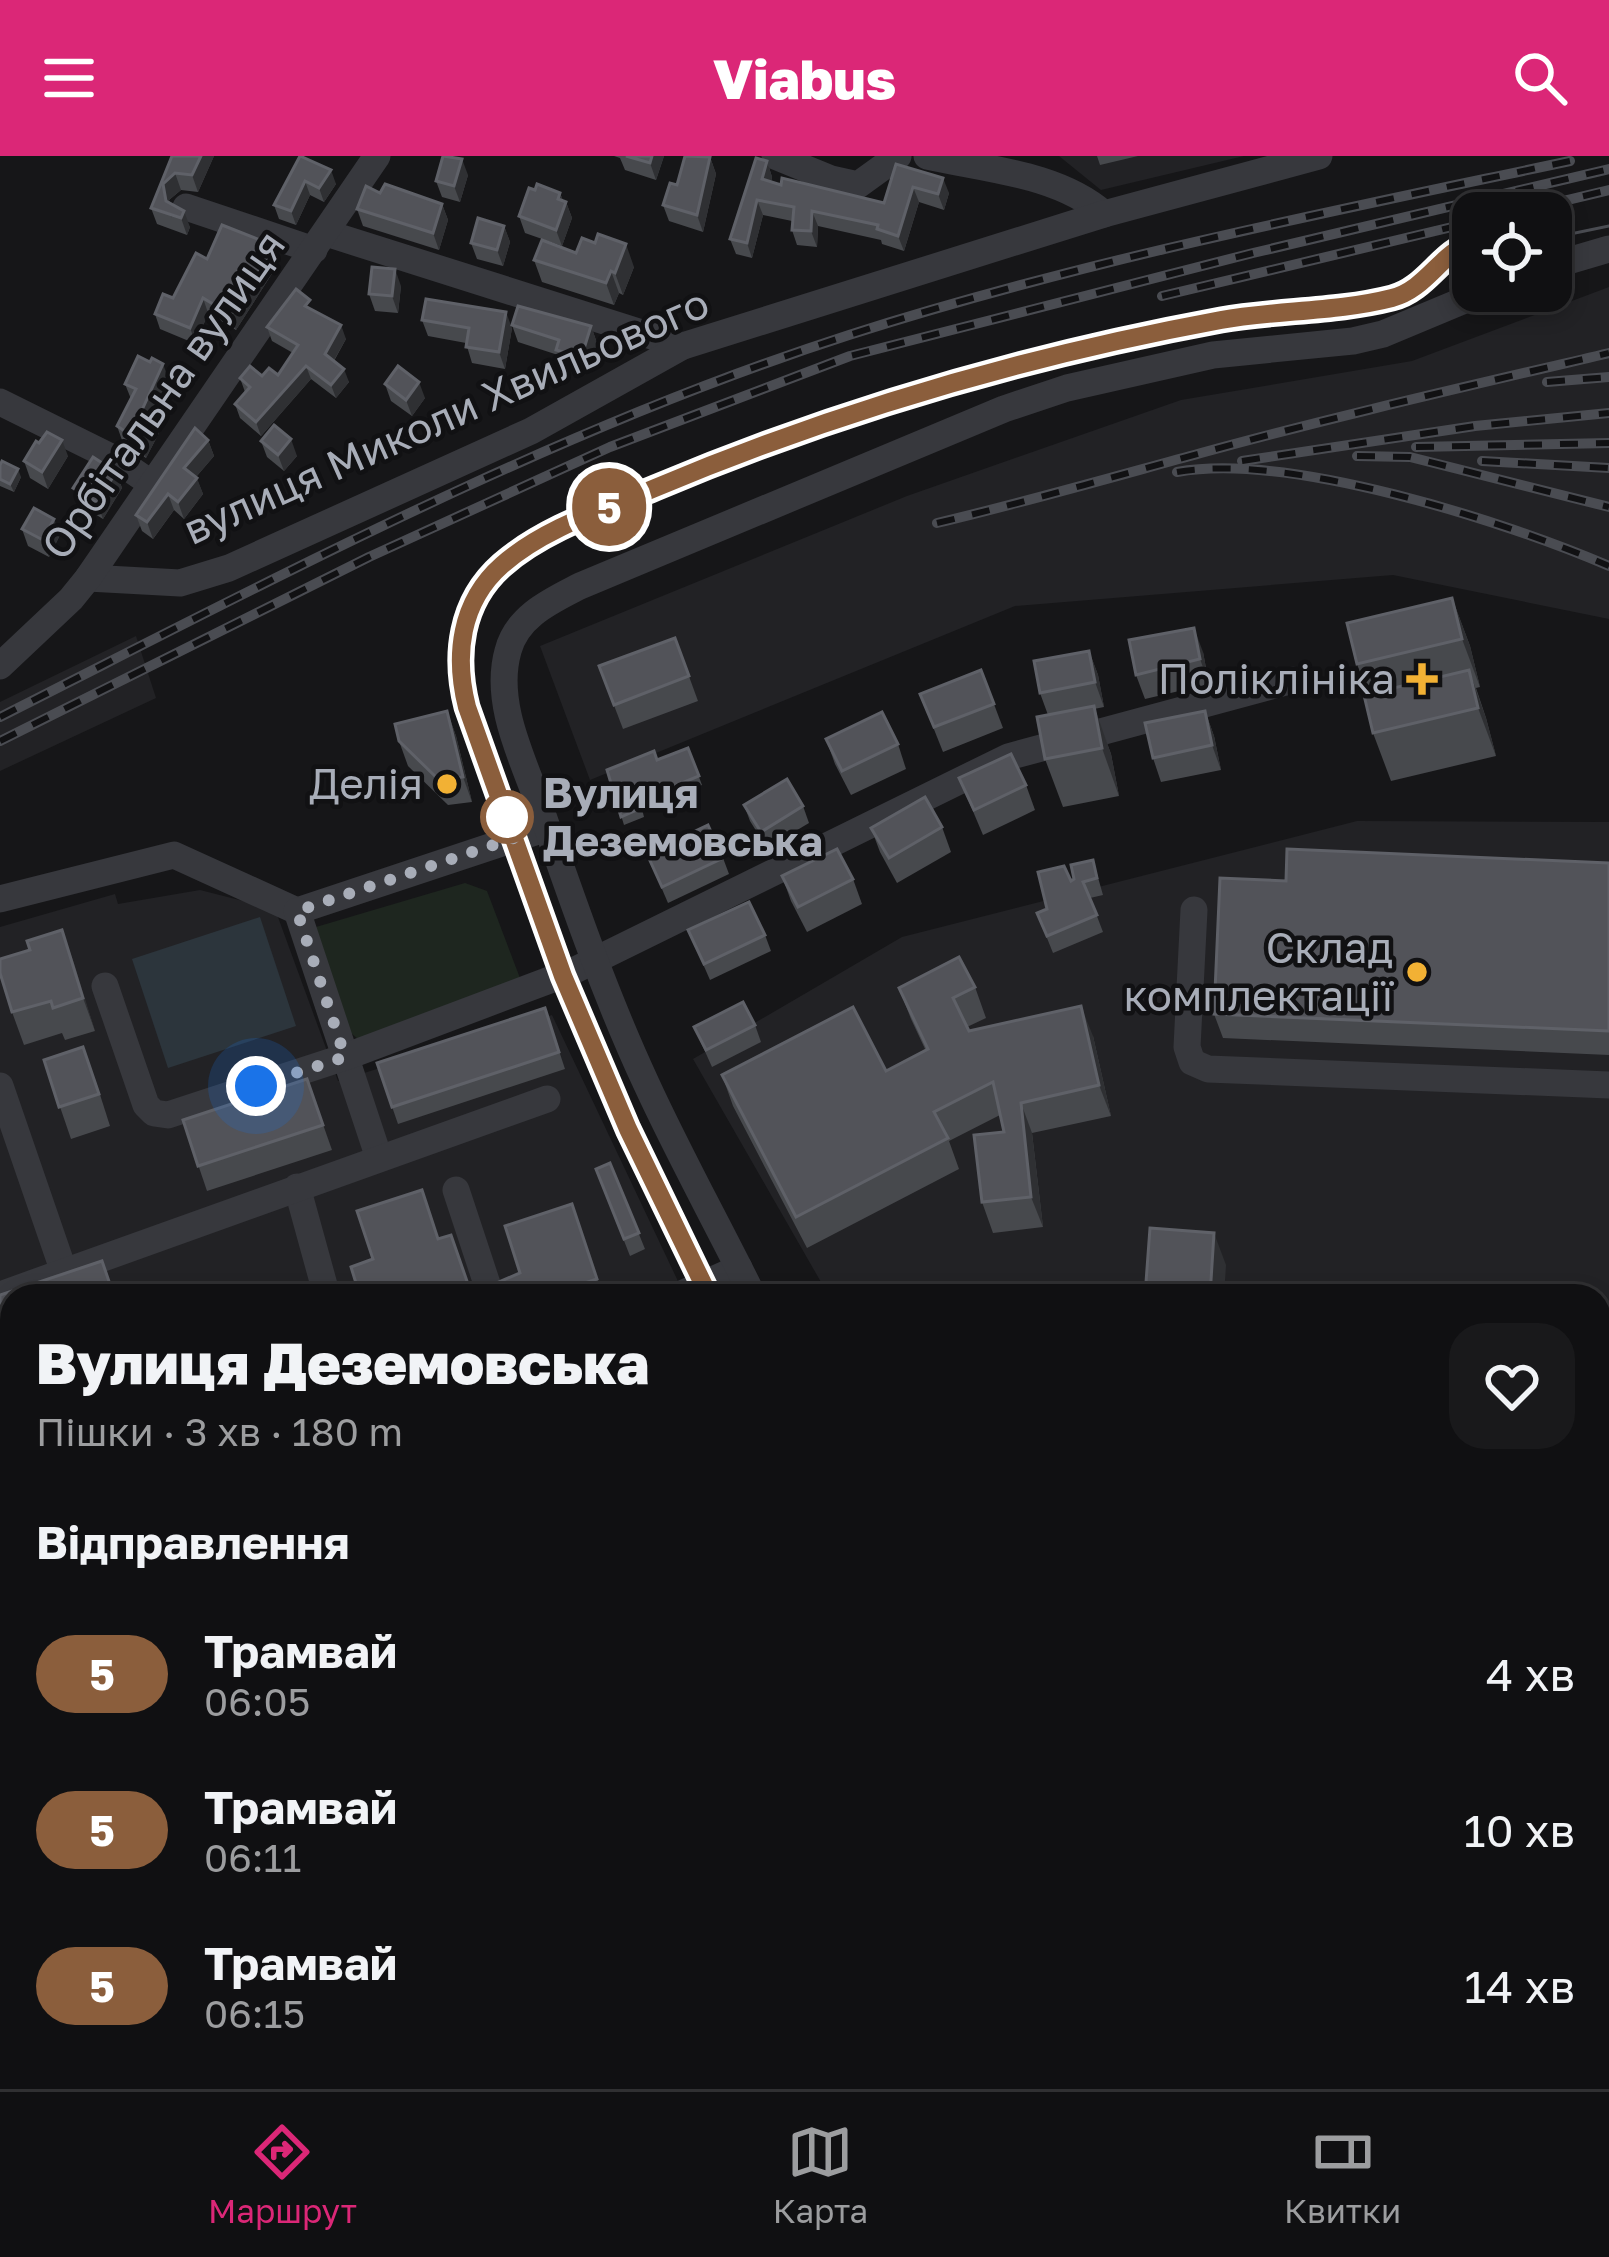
<!DOCTYPE html>
<html lang="uk">
<head>
<meta charset="utf-8">
<style>
  :root { --surface:#101012; --page:#19191b; --text:#f1f3f6; --muted:#9c9d9f; --line:#303032; --accent:#db2777 }
  body { margin:0; font-family:"Golos Text",sans-serif; background:var(--page); color:var(--text); height:100vh; display:flex; flex-direction:column; font-size:45px; white-space:nowrap }
  * { box-sizing:border-box; margin:0 }
  p { font-size:39px; color:var(--muted) }
  .icon { flex:none; width:66px; height:66px; fill:none; stroke:currentColor; stroke-width:2; stroke-linecap:round; stroke-linejoin:round }
  .map { position:relative; flex:1; overflow:hidden }
  .drawer { position:absolute; left:0px; top:1128px; width:1611px; height:807px; display:flex; flex-direction:column; background:var(--surface); border-radius:36px 36px 0 0; box-shadow:0 6px 18px #0003,0 0 0 3px var(--line) }
  .drawer>* { flex:none }
  .badge { padding:0 24px; border-radius:39px; font-size:42px; line-height:78px }
  .fabs { position:absolute; left:1452px; top:36px; display:grid; gap:24px }
  .fabs a { display:grid; place-items:center; width:120px; height:120px; border-radius:24px; background:var(--surface); box-shadow:0 6px 18px #0003,0 0 0 3px var(--line); font-size:60px }
  .you { position:absolute; width:60px; height:60px; margin:-30px; border:9px solid #fff; border-radius:50%; background:#1a73e8; box-shadow:0 0 0 18px #1a73e833 }
  .map>.badge { position:absolute; translate:-50% -50%; box-shadow:0 0 0 6px #fff }
  h2 { padding:0 36px; font-size:45px; line-height:108px }
  .round { display:grid; place-items:center; flex:none; width:126px; height:126px; border-radius:36px; background:var(--page) }
  .summary { display:flex; align-items:center; justify-content:space-between; height:204px; padding:0 36px }
  h1 { font-size:57px; font-weight:800; line-height:90px }
  ul { padding:0; list-style:none }
  li { display:flex; align-items:center; gap:36px; height:156px; padding:0 36px }
  li div { flex:1 }
  li b { display:block; font-size:45px }
  li em { font-style:normal }
  li .badge { min-width:132px; font-weight:700; text-align:center }
  header { display:flex; justify-content:space-between; align-items:center; height:156px; padding:0 36px; background:var(--accent); color:#fff; font-size:54px; font-weight:800 }
  .menu { display:flex; justify-content:space-around; align-items:center; height:168px; border-top:3px solid var(--line); background:var(--surface); font-size:33px; color:var(--muted) }
  .menu a { display:grid; justify-items:center; gap:6px }
  .menu .selected { color:var(--accent) }
  .map>svg:first-child { display:block }
  .built { fill:#222225 }
  .green { fill:#1e261f }
  .water { fill:#2c353c }
  .lines { fill:none; stroke-linecap:round; stroke-linejoin:round }
  .minor { stroke:#37383d; stroke-width:27 }
  .tram { stroke:#4a4c52; stroke-width:3 }
  .rail-casing { stroke:#4a4c52; stroke-width:10 }
  .rail { stroke:#111113; stroke-width:6; stroke-dasharray:18; stroke-linecap:butt }
  .wall { fill:#47494d }
  .shaded-wall { fill:#2f3033 }
  .building { fill:#525359; stroke:#5f6168; stroke-width:3 }
  .line-casing { stroke:#fff; stroke-width:27 }
  .line { stroke:#8b5e3c; stroke-width:18 }
  .walk { stroke:#a8adb8; stroke-width:12; stroke-dasharray:0 21.6 }
  .poi-dot { fill:#f2b134; stroke:#111113; stroke-width:4.5 }
  .stop-dot { fill:#fff; stroke:#8b5e3c; stroke-width:6 }
  .labels { text-anchor:middle; stroke-width:9; stroke-linejoin:round; paint-order:stroke }
  .street-label { font-size:42px; fill:#a8adb8; stroke:#111113 }
  .poi-label { font-size:42px; fill:#a8adb8; stroke:#111113; text-anchor:end }
  .stop-label { font-size:42px; font-weight:bold; fill:#a8adb8; stroke:#111113; text-anchor:start }
</style>
</head>
<body>
<header><svg class="icon" aria-label="menu" viewBox="0 0 24 24"><path d="M4 6h16M4 12h16M4 18h16"/></svg>Viabus<svg class="icon" aria-label="search" viewBox="0 0 24 24"><circle cx="10" cy="10" r="6"/><path d="M15 15l6 6"/></svg></header>
<div class="map">
<svg width="1609" height="1933" viewBox="0 0 1609 1933">
  <rect width="100%" height="100%" fill="#161618"/>
  <g class="built">
    <path d="M1059,0H1244L1101,34Z"/>
    <path d="M1609,131V463L1393,419L1015,450L590,624L540,490L907,340L1181,244L1412,205Z"/>
    <path d="M136,480L156,542L0,615V546Z"/>
    <path d="M1357,665L1609,666V1432L1599,1431V1140H829L693,903L902,781Z"/>
    <path d="M200,734L275,753L338,925L552,859L685,1140H12V1827L0,1835V771L115,738L118,748Z"/>
    <path d="M84,1923H307L312,1933H69Z"/>
  </g>
  <path class="green" d="M465,727L487,735L523,830L361,886L350,876L316,771Z"/>
  <path class="water" d="M260,761L296,870L168,912L132,803Z"/>
  <g class="lines">
    <g class="minor">
      <path d="M775,0L831,23L858,29L898,0"/>
      <path d="M927,0C985,13 1059,18 1104,58"/>
      <path d="M186,51L314,94"/>
      <path d="M326,77L683,190"/>
      <path d="M1551,110L1609,93"/>
      <path d="M0,246L117,304L152,328"/>
      <path d="M88,422L180,427L229,412L531,275L683,190L1104,58L1319,0"/>
      <path d="M0,510L71,443L88,422L377,0"/>
      <path d="M0,743L174,699L297,755L547,672"/>
      <path d="M1194,754L1187,891L1192,906L1208,913L1609,929"/>
      <path d="M297,755L379,1002"/>
      <path d="M105,830L146,949L154,957L168,959L345,901L571,816L1008,601L1293,524"/>
      <path d="M0,930L64,1116"/>
      <path d="M297,1031L327,1140"/>
      <path d="M456,1034L491,1140"/>
      <path d="M0,1139L547,943"/>
      <path d="M677,1140L739,1112"/>
      <path d="M753,1140C718,1069 679,999 646,927C605,839 573,746 541,654C524,605 493,548 508,495C517,460 551,445 580,430L1004,253L1067,232L1213,199L1353,185L1383,178L1486,135"/>
      <path d="M0,1376L12,1372"/>
      <path d="M1599,1476L1609,1474"/>
      <path d="M0,1785L12,1779"/>
      <path d="M234,1923L239,1933"/>
      <path d="M608,1923L613,1933"/>
      <path d="M1148,1923L1153,1933"/>
      <path d="M344,1929L355,1923"/>
      <path d="M36,1933L45,1923"/>
      <path d="M200,1933L209,1923"/>
      <path d="M1009,1933L1042,1923"/>
    </g>
    <g class="tram">
      <path d="M1551,82L1609,70"/>
      <path d="M709,1140L628,973L563,820L467,551C453,501 461,446 502,409C543,372 605,353 655,332C836,257 1020,204 1212,166C1270,155 1338,156 1392,142C1426,133 1440,97 1473,86"/>
      <path d="M1119,1923L1124,1933"/>
    </g>
    <defs>
      <g id="rail">
        <path d="M1513,57L1609,34"/>
        <path d="M1162,140L1473,66"/>
        <path d="M1547,226L1609,221"/>
        <path d="M1416,291L1609,287"/>
        <path d="M1357,300L1410,301L1609,351"/>
        <path d="M1242,305L1475,270L1609,257"/>
        <path d="M1482,305L1609,312"/>
        <path d="M1177,316C1289,296 1504,365 1609,410"/>
        <path d="M937,367C1026,346 1113,321 1201,297C1336,260 1473,229 1609,197"/>
        <path d="M0,561C276,422 553,274 849,179C1084,104 1329,56 1570,5"/>
        <path d="M0,585L369,401L610,291L850,200L1253,97L1609,13"/>
      </g>
    </defs>
    <use href="#rail" class="rail-casing"/>
    <use href="#rail" class="rail"/>
  </g>
  <g class="wall">
    <path d="M172,0H214L198,36L181,34L169,44L170,48L190,71L187,79L157,68L151,52Z"/>
    <path d="M300,0L336,28L324,46L310,39L296,69L279,63L274,49Z"/>
    <path d="M614,0H664L656,24L625,14L620,2Z"/>
    <path d="M1097,0H1138L1100,9Z"/>
    <path d="M710,1L716,18L703,76L669,65L663,49L677,29Z"/>
    <path d="M767,5L772,21L771,26L781,29L884,47L896,8L949,37L944,54L919,46L904,95L882,88L881,84L818,70L817,91L797,89L792,74V65L763,59L752,102L736,98L730,83Z"/>
    <path d="M468,19L460,46L442,41L436,25Z"/>
    <path d="M535,34L560,37L563,45L566,46L572,62L562,90L525,77L519,60Z"/>
    <path d="M380,37L442,48L448,64L439,94L363,70L357,53Z"/>
    <path d="M504,70L510,86L503,110L477,103L471,87Z"/>
    <path d="M576,97L634,111L623,139L619,137L614,149L542,126L534,104Z"/>
    <path d="M207,103L280,105L236,174L208,157L196,188L160,173L155,158L173,142Z"/>
    <path d="M401,130L398,157L375,155L369,138Z"/>
    <path d="M314,155L346,183L334,205L349,226L336,242L311,223L261,280L240,262L235,248L245,236L240,222L278,219L293,197L272,185L267,171Z"/>
    <path d="M422,164L512,172L505,213L472,207L466,187L428,180Z"/>
    <path d="M512,169L591,170L597,187L589,213L578,209L576,215L562,210L558,199L518,186Z"/>
    <path d="M150,206L169,224L153,260L159,277L146,302L123,287L117,270L131,243L125,228Z"/>
    <path d="M385,228L425,242L412,260L391,245Z"/>
    <path d="M208,284L214,300L196,321L203,338L184,363L174,354L153,383L142,375L136,359Z"/>
    <path d="M261,285L297,300L284,315L267,301Z"/>
    <path d="M68,300L48,333L30,322L24,305Z"/>
    <path d="M0,309L21,321L14,336L0,330Z"/>
    <path d="M116,316L122,332L103,363L79,348L73,332Z"/>
    <path d="M22,373L60,379L49,401L28,390Z"/>
    <path d="M1452,442L1470,490L1480,531L1476,532L1486,562L1496,600L1391,625L1373,577L1368,538L1357,508Z"/>
    <path d="M675,482L698,545L623,573L599,510Z"/>
    <path d="M1089,495L1098,519L1104,551L1094,553L1111,598L1119,640L1063,651L1045,603L1048,559L1040,537Z"/>
    <path d="M1203,496L1209,528L1145,543L1136,519Z"/>
    <path d="M981,514L1003,572L943,596L920,538Z"/>
    <path d="M447,555L456,580L472,646L448,649L408,610L399,585Z"/>
    <path d="M1205,555L1214,580L1221,614L1161,626L1153,602Z"/>
    <path d="M826,583L898,588L906,613L851,639L835,608Z"/>
    <path d="M688,592L702,629L642,653L644,661L624,669L607,614L657,604Z"/>
    <path d="M959,622L1026,629L1035,654L983,679Z"/>
    <path d="M744,649L803,650L809,667L767,692L750,665Z"/>
    <path d="M942,671L951,696L897,727L880,696L871,672Z"/>
    <path d="M647,698L723,702L729,718L668,747Z"/>
    <path d="M1093,704L1103,739L1090,742L1103,776L1053,797L1037,757L1047,753L1071,725L1074,723Z"/>
    <path d="M1609,707V899L1223,882L1214,858L1286,725Z"/>
    <path d="M782,720L853,723L862,748L807,776L791,745Z"/>
    <path d="M62,774L95,875L65,884L62,877L24,889L12,856L30,794Z"/>
    <path d="M688,774L765,779L771,795L710,824Z"/>
    <path d="M975,831L986,862L967,871L969,875L1093,880L1111,960L1032,977L1043,1071L993,1077L982,1046L1004,976L1000,959L949,985L959,1013L807,1092L733,950L722,919L886,915L926,895L911,863L899,832Z"/>
    <path d="M545,852L565,913L398,968L377,907Z"/>
    <path d="M755,869L761,886L712,911L694,871Z"/>
    <path d="M44,904L95,923L110,970L71,983Z"/>
    <path d="M307,923L332,994L207,1035L183,964Z"/>
    <path d="M610,1007L645,1093L630,1100L596,1013Z"/>
    <path d="M572,1048L603,1140H498L520,1117Z"/>
    <path d="M451,1079L473,1140H360L439,1082Z"/>
    <path d="M1599,1321L1609,1322V1386L1599,1385Z"/>
    <path d="M1609,1622V1815L1599,1812V1642Z"/>
  </g>
  <g class="shaded-wall">
    <path d="M201,0H214L198,36L192,19Z"/>
    <path d="M652,0H664L656,24L650,7Z"/>
    <path d="M710,1L716,18L703,76L697,59Z"/>
    <path d="M462,3L468,19L460,46L454,30Z"/>
    <path d="M767,5L772,21L768,39L762,23Z"/>
    <path d="M331,14L336,28L324,46L319,32Z"/>
    <path d="M175,17L181,34L169,44L172,62L166,45L163,28Z"/>
    <path d="M943,22L949,37L944,54L938,38Z"/>
    <path d="M305,25L310,39L296,69L291,55Z"/>
    <path d="M913,31L919,46L904,95L898,80Z"/>
    <path d="M560,37L565,49L566,46L572,62L562,90L556,74L558,43Z"/>
    <path d="M757,44L763,59L752,102L747,87Z"/>
    <path d="M442,48L448,64L439,94L433,77Z"/>
    <path d="M184,55L190,71L187,79L181,62Z"/>
    <path d="M812,55L818,70L817,91L811,75Z"/>
    <path d="M504,70L510,86L503,110L497,94Z"/>
    <path d="M626,88L634,111L623,139L615,117Z"/>
    <path d="M275,90L280,105L236,174L231,159Z"/>
    <path d="M395,113L401,130L398,157L392,140Z"/>
    <path d="M611,115L619,137L614,149L606,127Z"/>
    <path d="M203,142L208,157L196,188L190,172Z"/>
    <path d="M506,156L512,172L505,213L499,196Z"/>
    <path d="M341,169L346,183L330,211L325,198Z"/>
    <path d="M591,170L597,187L589,213L583,196Z"/>
    <path d="M572,193L578,209L576,215L570,198Z"/>
    <path d="M163,208L169,224L150,266L153,260L159,277L146,302L140,285L142,254Z"/>
    <path d="M306,210L311,223L261,280L256,266Z"/>
    <path d="M344,213L349,226L336,242L331,229Z"/>
    <path d="M419,226L425,242L412,260L406,244Z"/>
    <path d="M291,283L297,300L284,315L278,299Z"/>
    <path d="M62,284L68,300L48,333L42,316Z"/>
    <path d="M208,284L214,300L190,328L184,312Z"/>
    <path d="M18,313L21,321L14,336L10,328Z"/>
    <path d="M116,316L122,332L103,363L97,347Z"/>
    <path d="M197,322L203,338L184,363L178,346Z"/>
    <path d="M168,338L174,354L153,383L147,366Z"/>
    <path d="M54,363L60,379L49,401L43,384Z"/>
    <path d="M1452,442L1470,490L1480,531L1462,483Z"/>
    <path d="M1194,472L1203,496L1209,528L1200,503Z"/>
    <path d="M1089,495L1098,519L1104,551L1095,526Z"/>
    <path d="M1469,514L1486,562L1496,600L1478,552Z"/>
    <path d="M1094,550L1111,598L1119,640L1102,592Z"/>
    <path d="M447,555L456,580L472,646L463,621Z"/>
    <path d="M1205,555L1214,580L1221,614L1212,589Z"/>
    <path d="M62,774L74,807L95,875L83,842Z"/>
    <path d="M1081,850L1093,880L1111,960L1099,929Z"/>
    <path d="M1021,947L1032,977L1043,1071L1031,1041Z"/>
    <path d="M1214,1077L1226,1109L1224,1140H1210Z"/>
    <path d="M1604,1491L1609,1504V1534L1599,1576V1514Z"/>
  </g>
  <g class="building">
    <path d="M172,0H201L192,19L175,17L163,28L166,45L184,55L181,62L151,52Z"/>
    <path d="M300,0L331,14L319,32L305,25L291,55L274,49Z"/>
    <path d="M443,0L462,3L454,30L436,25Z"/>
    <path d="M626,0H652L650,7Z"/>
    <path d="M685,0L710,1L697,59L663,49L670,27L677,29Z"/>
    <path d="M756,2L767,5L762,23L781,29L782,22L884,47L896,8L943,22L938,38L913,31L898,80L877,73L878,69L812,55L811,75L792,74L794,51L757,44L747,87L730,83Z"/>
    <path d="M385,28L442,48L433,77L357,53L366,30L380,37Z"/>
    <path d="M537,28L560,37L558,43L566,46L556,74L519,60L529,32L535,34Z"/>
    <path d="M478,62L504,70L497,94L471,87Z"/>
    <path d="M222,69L275,90L231,159L203,142L190,172L155,158L163,138L173,142L196,97L207,103Z"/>
    <path d="M598,78L626,88L615,117L611,115L606,127L534,104L542,84L576,97L582,82L595,87Z"/>
    <path d="M372,111L395,113L392,140L369,138Z"/>
    <path d="M296,133L310,144L305,150L341,169L325,198L344,213L331,229L306,210L256,266L235,248L250,231L240,222L250,210L262,220L269,212L278,219L298,189L267,171Z"/>
    <path d="M426,143L506,156L499,196L466,191L469,172L422,164Z"/>
    <path d="M518,150L591,170L583,196L572,193L570,198L556,194L559,184L512,169Z"/>
    <path d="M138,200L150,206L152,202L163,208L142,254L153,260L140,285L117,270L136,233L125,228Z"/>
    <path d="M398,210L419,226L406,244L385,228Z"/>
    <path d="M274,269L291,283L278,299L261,285Z"/>
    <path d="M195,272L208,284L184,312L197,322L178,346L168,338L147,366L136,359Z"/>
    <path d="M47,276L62,284L42,316L24,305L36,285L39,287Z"/>
    <path d="M93,301L116,316L97,347L73,332Z"/>
    <path d="M2,305L18,313L10,328L0,323V309Z"/>
    <path d="M34,352L54,363L43,384L22,373Z"/>
    <path d="M1452,442L1462,483L1357,508L1347,467Z"/>
    <path d="M1194,472L1200,503L1136,519L1129,484Z"/>
    <path d="M675,482L689,520L614,549L599,510Z"/>
    <path d="M1089,495L1095,526L1040,537L1034,505Z"/>
    <path d="M981,514L994,548L934,571L920,538Z"/>
    <path d="M1469,514L1478,552L1373,577L1364,539Z"/>
    <path d="M1094,550L1102,592L1045,603L1037,561Z"/>
    <path d="M447,555L463,621L439,624L399,585L395,568Z"/>
    <path d="M1205,555L1212,589L1153,602L1145,567Z"/>
    <path d="M882,556L898,588L842,615L826,583Z"/>
    <path d="M688,592L699,620L638,645L641,652L621,661L607,614L654,595L657,604Z"/>
    <path d="M1011,598L1026,629L974,654L959,622Z"/>
    <path d="M787,623L803,650L761,676L744,649Z"/>
    <path d="M925,641L942,671L889,702L871,672Z"/>
    <path d="M708,669L723,702L662,731L647,698Z"/>
    <path d="M837,693L853,723L798,751L782,720Z"/>
    <path d="M1287,693L1609,707V875L1214,858L1220,722L1286,725Z"/>
    <path d="M1093,704L1097,722L1083,726L1097,759L1047,780L1037,757L1047,753L1038,716L1064,710L1071,725L1074,723L1071,709Z"/>
    <path d="M749,746L765,779L704,808L688,774Z"/>
    <path d="M62,774L83,842L53,852L51,845L12,856L0,817V803L30,794L27,785Z"/>
    <path d="M959,801L975,831L953,842L969,875L1081,850L1099,929L1021,947L1031,1041L982,1046L974,979L1004,976L993,926L934,956L948,982L796,1061L722,919L853,851L886,915L928,893L899,832Z"/>
    <path d="M743,846L755,869L706,894L694,871Z"/>
    <path d="M545,852L559,896L392,951L377,907Z"/>
    <path d="M83,891L99,938L59,951L44,904Z"/>
    <path d="M307,923L323,969L198,1010L183,964Z"/>
    <path d="M610,1007L639,1077L624,1083L596,1013Z"/>
    <path d="M422,1034L438,1083L451,1079L469,1131L441,1140H360L351,1111L373,1103L357,1055Z"/>
    <path d="M572,1048L597,1123L546,1140H498L494,1128L520,1117L505,1070Z"/>
    <path d="M1150,1072L1214,1077L1210,1140H1145Z"/>
    <path d="M102,1105L114,1140H12V1185L0,1150V1139Z"/>
    <path d="M1599,1321L1609,1322V1362L1599,1361Z"/>
    <path d="M1599,1490L1604,1491L1599,1514Z"/>
    <path d="M1605,1621L1609,1622L1608,1785L1599,1783V1642Z"/>
    <path d="M376,1923H556L562,1933H381Z"/>
  </g>
  <g class="lines">
    <defs>
      <path id="line" d="M709,1140L628,973L563,820L467,551C454,500 460,446 502,409C544,372 605,353 655,332C838,255 1026,200 1221,164C1277,154 1337,156 1392,142C1427,133 1440,97 1473,86"/>
    </defs>
    <use href="#line" class="line-casing"/>
    <use href="#line" class="line"/>
    <path class="walk" d="M256,930L345,901L297,755L514,682L507,661"/>
  </g>
  <g class="poi-dot">
    <path d="M1416 505h12v12h12v12h-12v12h-12v-12h-12v-12h12z"/>
    <circle cx="447" cy="628" r="12"/>
    <circle cx="1417" cy="816" r="12"/>
  </g>
  <circle class="stop-dot" cx="507" cy="661" r="24"/>
  <g class="labels">
    <g class="street-label">
      <text transform="translate(163 239) rotate(-55)" y="15">Орбітальна вулиця</text>
      <text transform="translate(446 260) rotate(-24)" y="15">вулиця Миколи Хвильового</text>
    </g>
    <g class="poi-label">
      <text x="1395" y="538">Поліклініка</text>
      <text x="423" y="643">Делія</text>
      <text x="1393" y="807">Склад<tspan x="1393" dy="48">комплектації</tspan></text>
    </g>
    <g class="stop-label">
      <text x="543" y="652">Вулиця<tspan x="543" dy="48">Деземовська</tspan></text>
    </g>
  </g>
</svg>
<div class="fabs">
<a><svg class="icon" aria-label="locate" viewBox="0 0 24 24"><circle cx="12" cy="12" r="6"/><path d="M12 2v4M12 18v4M2 12h4M18 12h4"/></svg></a>
</div>
<div class="you" style="left:256px;top:930px"></div>
<b class="badge" style="left:609px;top:351px;background:#8b5e3c;color:#fff">5</b>
<section class="drawer">
<div class="summary"><div><h1>Вулиця Деземовська</h1><p>Пішки · 3 хв · 180 m</p></div><a class="round"><svg class="icon" aria-label="heart" viewBox="0 0 24 24"><path d="M12 20l-8-8c-3-5 5-10 8-4 3-6 11-1 8 4z"/></svg></a></div>
<h2>Відправлення</h2>
<ul>
<li><span class="badge" style="background:#8b5e3c;color:#fff">5</span><div><b>Трамвай</b><p>06:05</p></div><em>4 хв</em></li>
<li><span class="badge" style="background:#8b5e3c;color:#fff">5</span><div><b>Трамвай</b><p>06:11</p></div><em>10 хв</em></li>
<li><span class="badge" style="background:#8b5e3c;color:#fff">5</span><div><b>Трамвай</b><p>06:15</p></div><em>14 хв</em></li>
</ul>
</section>
</div>
<nav class="menu">
<a class="selected"><svg class="icon" aria-label="directions" viewBox="0 0 24 24"><path d="M12 3l9 9-9 9-9-9zM9 14v-3h6M13 9l2 2-2 2"/></svg>Маршрут</a>
<a><svg class="icon" aria-label="map" viewBox="0 0 24 24"><path d="M3 6l6-2 6 2 6-2v14l-6 2-6-2-6 2zM9 4v14M15 6v14"/></svg>Карта</a>
<a><svg class="icon" aria-label="tickets" viewBox="0 0 24 24"><path d="M3 7h18v10H3zM15 7v10"/></svg>Квитки</a>
</nav>
</body>
</html>
